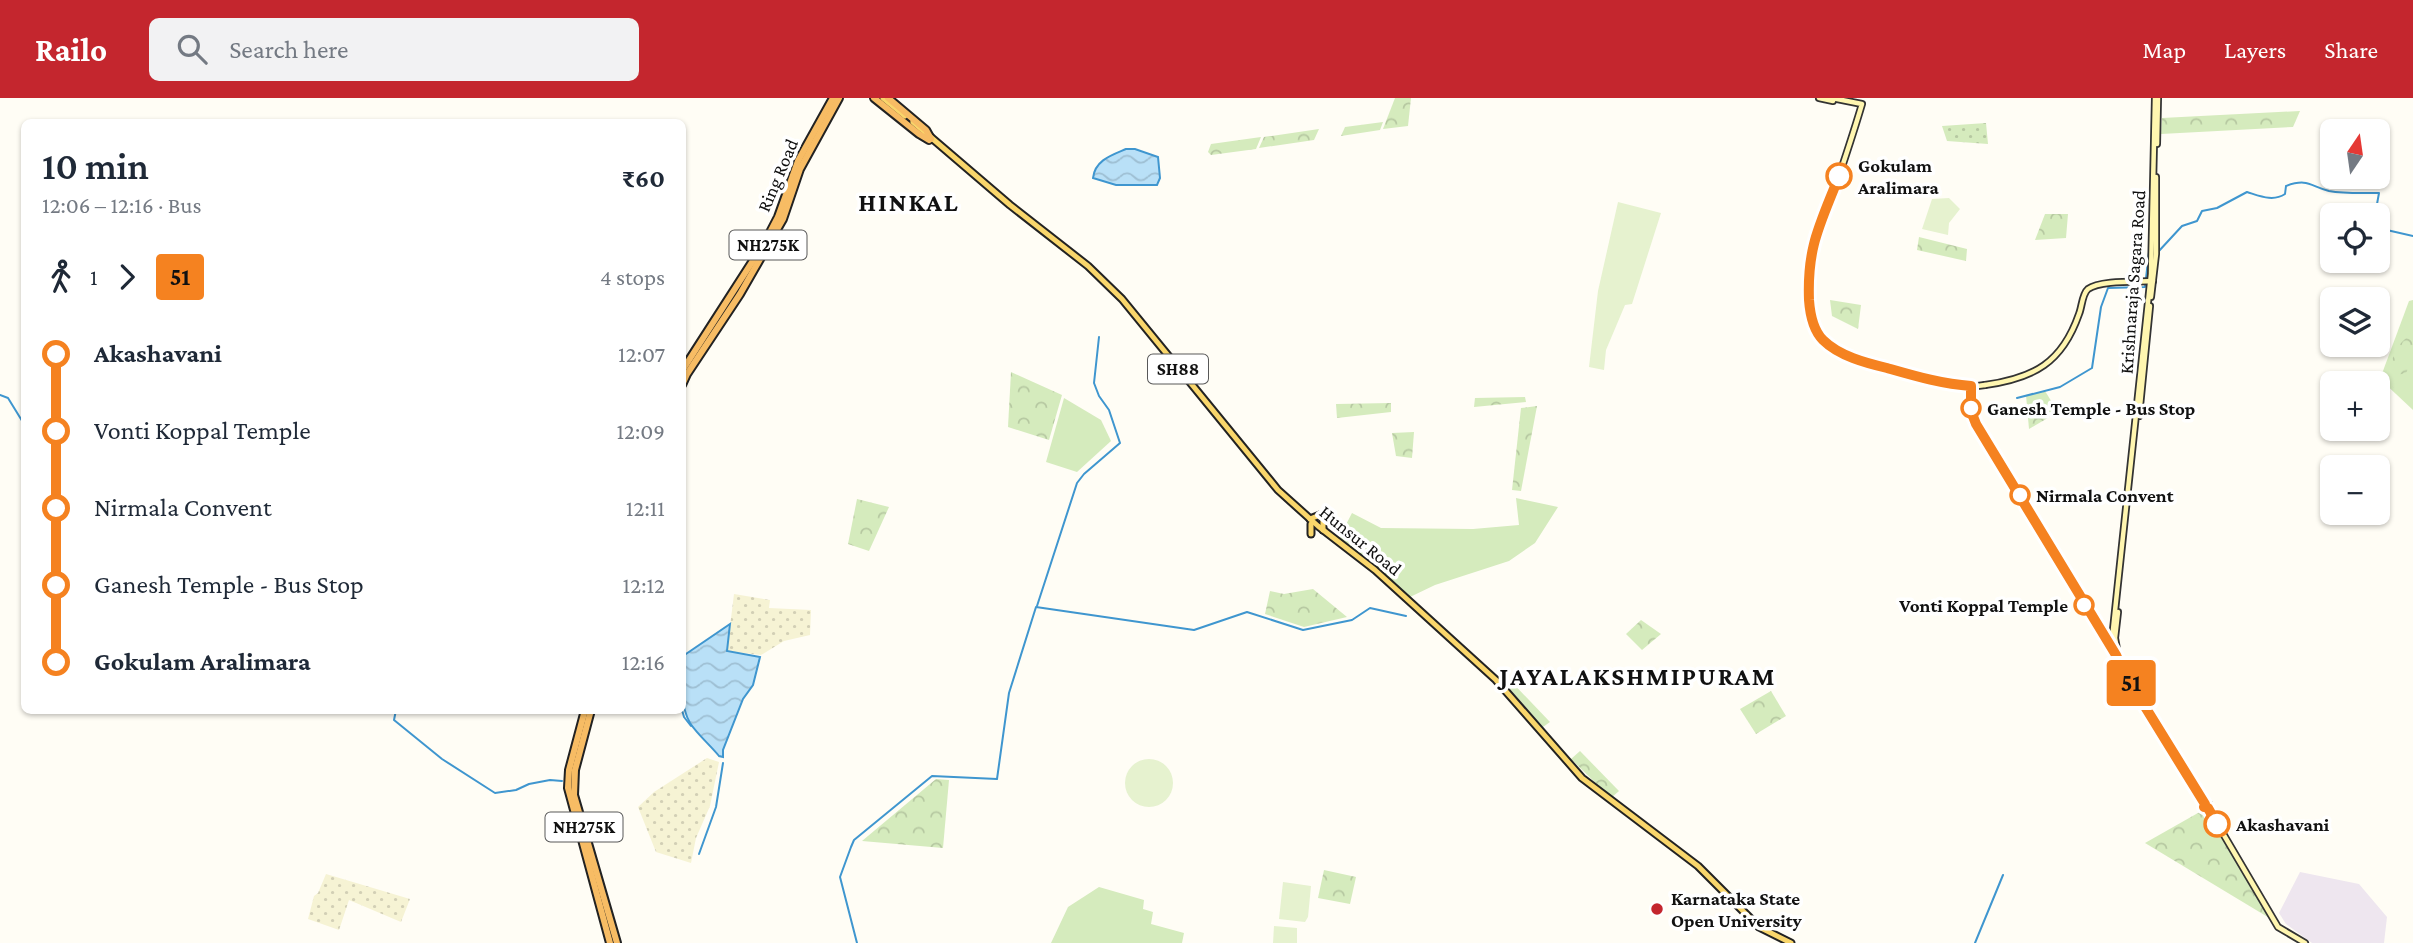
<!DOCTYPE html>
<html lang="en">
<head>
<meta charset="utf-8">
<style>
  :root { --surface:#fff; --page:#f2f2f3; --text:#1f2937; --muted:#747a83; --accent:#c4262e }
  body { margin:0; font-family:"Crimson Pro",serif; background:var(--page); color:var(--text); height:100vh; display:flex; flex-direction:column; font-size:26px; white-space:nowrap }
  * { box-sizing:border-box; margin:0 }
  p { font-size:23px; color:var(--muted) }
  .icon { flex:none; width:38px; height:38px; fill:none; stroke:currentColor; stroke-width:2; stroke-linecap:round; stroke-linejoin:round }
  .map { position:relative; flex:1; overflow:hidden }
  .panel { position:absolute; left:21px; top:21px; width:665px; height:595px; display:flex; flex-direction:column; background:var(--surface); border-radius:10px; box-shadow:0 2px 5px #0004 }
  .panel>* { flex:none }
  .badge { padding:0 14px; border-radius:5px; font-size:24px; line-height:46px }
  .needle { width:46px; rotate:13deg }
  .buttons { position:absolute; left:2320px; top:21px; display:grid; gap:14px }
  .buttons a { display:grid; place-items:center; width:70px; height:70px; border-radius:10px; background:var(--surface); box-shadow:0 2px 5px #0004; font-size:35px }
  .map>.badge { position:absolute; translate:-50% -50%; box-shadow:0 0 0 4px #fff }
  .legs { display:flex; align-items:center; gap:10px; height:77px; padding:0 21px; font-size:23px }
  .legs p { margin-inline-start:auto }
  .overview { display:flex; align-items:center; justify-content:space-between; height:119px; padding:0 21px }
  h1 { font-size:38px; font-weight:600; line-height:52px }
  ul { padding:0 21px; list-style:none }
  li { display:flex; align-items:center; gap:24px; height:77px; font-size:26px }
  li i { display:grid; place-items:center; width:10px; height:100%; margin:0 9px; background:currentColor }
  li i::after { content:''; width:18px; height:18px; margin:-9px; border:5px solid; border-radius:50%; background:var(--surface) }
  li p { margin-inline-start:auto }
  li:first-child i { background:linear-gradient(#0000 50%,currentColor 0) }
  li:last-child i { background:linear-gradient(currentColor 50%,#0000 0) }
  header { display:flex; align-items:center; gap:42px; box-sizing:border-box; height:98px; padding:0 35px; background:var(--accent); color:#fff }
  header strong { font-size:33px }
  nav { display:flex; gap:38px; margin-inline-start:auto; font-size:24px }
  .search { width:490px; height:63px; background:var(--page); display:flex; align-items:center; gap:18px; box-sizing:border-box; padding:0 24px; border-radius:10px; color:var(--muted); font-size:26px }
  .map>svg:first-child { display:block }
  .industrial { fill:#eee6ef }
  .farmland { fill:url(#farmland-dots) }
  .grass { fill:#d5ebbd }
  .park { fill:url(#park-crowns) }
  .garden { fill:url(#garden-dots) }
  .pitch { fill:#e6f2cf }
  .water { fill:url(#water-waves); stroke:#3f96cf; stroke-width:2 }
  .lines { fill:none; stroke-linecap:round; stroke-linejoin:round }
  .stream { stroke:#3f96cf; stroke-width:2 }
  .secondary-casing { stroke:#333; stroke-width:8 }
  .primary-casing { stroke:#222; stroke-width:9 }
  .trunk-casing { stroke:#222; stroke-width:10 }
  .secondary { stroke:#fff6b0; stroke-width:4.5 }
  .primary { stroke:#f9d66b; stroke-width:5 }
  .trunk { stroke:#f7bc64; stroke-width:6 }
  .line-1-casing { stroke:#fff; stroke-width:16 }
  .line-1 { stroke:#f58220; stroke-width:10 }
  .stop-1-dot { fill:#fff; stroke:#f58220; stroke-width:3.5 }
  .poi-dot { fill:#c4262e; stroke:#fff; stroke-width:2.5 }
  .labels { text-anchor:middle; stroke-width:7; stroke-linejoin:round; paint-order:stroke }
  .shield { fill:#fff; stroke:#585858; stroke-width:2 }
  .shield-label { font-size:18px; font-weight:bold; fill:#111 }
  .stop-label { font-size:19px; font-weight:bold; fill:#111; stroke:#fff; text-anchor:start }
  .street-label { font-size:19px; fill:#111; stroke:#fff }
  .poi-label { font-size:19px; font-weight:bold; fill:#111; stroke:#fff; text-anchor:start }
  .district-label { font-size:26px; font-weight:bold; letter-spacing:2px; fill:#111; stroke:#fff }
</style>
</head>
<body>
<header>
<strong>Railo</strong>
<div class="search"><svg class="icon" aria-label="search" viewBox="0 0 24 24"><circle cx="10" cy="10" r="6"/><path d="M15 15l6 6"/></svg>Search here</div>
<nav><a>Map</a><a>Layers</a><a>Share</a></nav>
</header>
<div class="map">
<svg width="2413" height="845" viewBox="0 0 2413 845">
  <defs>
    <pattern id="farmland-dots" width="8" height="8" patternUnits="userSpaceOnUse" patternTransform="scale(1.75)"><rect width="8" height="8" fill="#f6f3d4"/><path d="M2 2h.1M6 6h.1" fill="none" stroke="#d2cfb5" stroke-width="1.8" stroke-linecap="round"/></pattern>
    <pattern id="park-crowns" width="20" height="18" patternUnits="userSpaceOnUse" patternTransform="scale(1.75)"><rect width="20" height="18" fill="#d5ebbd"/><path d="M2 6a3 3 0 1 1 6 0M12 15a3 3 0 1 1 6 0" fill="none" stroke="#b6c8a1"/></pattern>
    <pattern id="garden-dots" width="8" height="8" patternUnits="userSpaceOnUse" patternTransform="scale(1.75)"><rect width="8" height="8" fill="#d5ebbd"/><path d="M2 2h.1M6 6h.1" fill="none" stroke="#b6c8a1" stroke-width="1.8" stroke-linecap="round"/></pattern>
    <pattern id="water-waves" width="16" height="10" patternUnits="userSpaceOnUse" patternTransform="scale(1.75)"><rect width="16" height="10" fill="#b9e0f7"/><path d="M0 5q4-4 8 0t8 0" fill="none" stroke="#9ebfd3"/></pattern>
  </defs>
  <rect width="100%" height="100%" fill="#fffdf5"/>
  <path class="industrial" d="M2300,774L2359,786L2387,819L2384,845H2312L2286,826L2279,815Z"/>
  <g class="farmland">
    <path d="M734,496L770,502L769,510L811,512L810,537L784,543L761,557L727,553Z"/>
    <path d="M707,660L719,664L710,708L696,740L691,765L656,754L638,709L654,694Z"/>
    <path d="M326,776L410,801L401,824L349,802L339,832L308,821L314,798L318,795Z"/>
  </g>
  <g class="grass">
    <path d="M2413,202V312L2380,281L2409,203Z"/>
    <path d="M1064,300L1101,322L1111,343L1077,374L1046,364Z"/>
    <path d="M1516,400L1558,409L1535,445L1509,463L1435,487L1410,499L1339,440L1352,415L1381,430L1473,431L1519,427Z"/>
    <path d="M1099,789L1144,802L1143,811L1153,814L1151,826L1184,835L1182,845H1051L1068,809Z"/>
  </g>
  <g class="park">
    <path d="M1395,0H1411L1408,28L1383,31Z"/>
    <path d="M2300,13L2293,29L2161,36L2162,20Z"/>
    <path d="M1383,24L1380,32L1341,38L1345,29Z"/>
    <path d="M1319,31L1314,42L1259,50L1264,39Z"/>
    <path d="M1261,39L1256,51L1211,57L1208,54L1211,46Z"/>
    <path d="M2045,116H2068L2066,140L2035,142Z"/>
    <path d="M1919,139L1967,151L1966,163L1917,152Z"/>
    <path d="M1830,202L1861,207L1858,231L1832,218Z"/>
    <path d="M2408,238H2413V247L2410,250H2403L2400,262L2409,269L2406,275L2397,277L2394,290L2385,281L2397,249Z"/>
    <path d="M1011,274L1062,297L1049,342L1008,329Z"/>
    <path d="M2045,293L2058,314L2029,331L2026,297Z"/>
    <path d="M1525,299L1526,304L1474,309L1475,300Z"/>
    <path d="M1391,305V314L1337,320L1336,306Z"/>
    <path d="M1537,308L1521,393L1512,392L1521,310Z"/>
    <path d="M1414,334L1412,360L1396,358L1392,335Z"/>
    <path d="M857,401L889,409L869,453L848,446Z"/>
    <path d="M1313,491L1347,519L1304,529L1265,516L1270,493L1284,496Z"/>
    <path d="M1641,522L1661,536L1642,552L1626,536Z"/>
    <path d="M1506,578L1550,624L1543,629L1502,582Z"/>
    <path d="M1771,593L1786,618L1756,636L1740,611Z"/>
    <path d="M1580,653L1619,693L1611,700L1571,661Z"/>
    <path d="M936,681L949,682L943,750L862,743Z"/>
    <path d="M2205,711L2271,821L2145,745Z"/>
    <path d="M1324,772L1356,779L1350,806L1318,800Z"/>
  </g>
  <path class="garden" d="M1986,25L1988,46L1947,43L1942,28Z"/>
  <g class="pitch">
    <path d="M1949,100L1960,111L1949,125L1948,137L1922,131L1932,101Z"/>
    <path d="M1618,104L1661,115L1632,206L1625,207L1606,252L1604,272L1589,269L1598,193Z"/>
    <circle cx="1149" cy="685" r="24"/>
    <path d="M1283,784L1311,788L1308,819L1305,824L1279,821Z"/>
    <path d="M1274,828L1297,830V845H1273Z"/>
  </g>
  <g class="water">
    <path d="M1126,51H1135L1158,59L1160,80L1157,87H1116L1093,80C1095,62 1112,57 1126,51Z"/>
    <path d="M730,526L727,553L760,559L753,587L743,601L723,652V659L719,658C711,648 697,636 690,625C679,606 682,578 683,558Z"/>
  </g>
  <g class="lines">
    <g class="stream">
      <path d="M2378,130L2413,138"/>
      <path d="M2158,154L2182,128L2197,123L2202,113L2217,110L2247,94C2260,98 2273,104 2285,96L2286,88C2308,80 2310,88 2329,93C2345,96 2363,95 2379,95L2375,117"/>
      <path d="M0,297L8,300L24,326"/>
      <path d="M2017,300L2060,289L2092,270L2101,209L2108,190L2145,189L2149,154"/>
      <path d="M1037,508L1077,385L1084,376L1120,345L1109,312L1099,298L1094,285L1099,239"/>
      <path d="M396,612L394,622L442,661L495,695L516,692L529,686L550,682L562,683"/>
      <path d="M682,612L684,619L691,628"/>
      <path d="M699,756L716,709L723,665"/>
      <path d="M857,845L840,779L851,749L854,742L932,678L997,681L1009,595L1036,509L1194,532L1247,514L1303,532L1352,522L1370,510L1406,518"/>
      <path d="M1975,845L2003,777"/>
    </g>
    <defs>
      <g id="secondary">
        <path d="M1819,0L1833,3"/>
        <path d="M1832,0L1862,6C1855,30 1847,54 1839,78C1823,120 1807,149 1809,196C1809,211 1811,225 1819,237C1831,256 1865,264 1886,270C1916,278 1953,293 1985,287"/>
        <path d="M2155,0L2151,176L2112,541L2116,557L2123,573L2205,706"/>
        <path d="M2157,46L2158,0"/>
        <path d="M2151,199L2156,156V79"/>
        <path d="M1971,287V313L1976,326L2113,553"/>
        <path d="M1985,287C2034,280 2062,265 2079,216C2082,209 2082,196 2088,191C2100,182 2137,184 2153,183"/>
        <path d="M2139,318L2150,208"/>
        <path d="M2117,551L2115,540L2118,514"/>
        <rect x="2205" y="706" width="4" height="4"/>
        <path d="M2208,710L2278,829L2305,845"/>
      </g>
      <g id="primary">
        <path d="M883,0L905,18"/>
        <path d="M913,24L1010,107L1088,168L1122,201L1278,392L1318,428L1375,472L1496,582L1582,680L1698,768L1759,829L1791,845"/>
        <path d="M1323,418V432"/>
        <path d="M1310,421L1320,417"/>
        <path d="M1311,436V426"/>
      </g>
      <g id="trunk">
        <path d="M874,0L919,36L929,42"/>
        <path d="M888,0L926,32L931,41"/>
        <path d="M682,273L765,144L778,119L798,63L833,0"/>
        <path d="M682,287L687,276L740,196L783,121L800,71L839,0"/>
        <path d="M585,612L569,672L568,690L610,845"/>
        <path d="M591,612L575,672L574,697L617,845"/>
      </g>
    </defs>
    <use href="#secondary" class="secondary-casing"/>
    <use href="#primary" class="primary-casing"/>
    <use href="#trunk" class="trunk-casing"/>
    <use href="#secondary" class="secondary"/>
    <use href="#primary" class="primary"/>
    <use href="#trunk" class="trunk"/>
  </g>
  <g class="lines">
    <defs>
      <path id="line-1" d="M1839,78C1820,127 1807,148 1809,202C1810,216 1813,232 1823,242C1839,258 1866,265 1887,270C1915,278 1942,286 1971,288V313L1976,326L2116,557L2123,573L2205,706L2204,709L2208,710L2217,726"/>
    </defs>
    <use href="#line-1" class="line-1-casing"/>
    <use href="#line-1" class="line-1"/>
  </g>
  <g class="stop-1-dot">
    <circle cx="1839" cy="78" r="12"/>
    <circle cx="1971" cy="310" r="9"/>
    <circle cx="2020" cy="397" r="9"/>
    <circle cx="2084" cy="507" r="9"/>
    <circle cx="2217" cy="726" r="12"/>
  </g>
  <circle class="poi-dot" cx="1657" cy="811" r="7"/>
  <g class="labels">
    <g class="shield">
      <rect x="729.5" y="132.5" width="77" height="29" rx="5"/>
      <rect x="1148" y="256.5" width="60" height="29" rx="5"/>
      <rect x="545.5" y="714.5" width="77" height="29" rx="5"/>
    </g>
    <g class="shield-label">
      <text x="768" y="153">NH275K</text>
      <text x="1178" y="277">SH88</text>
      <text x="584" y="735">NH275K</text>
    </g>
    <g class="stop-label">
      <text x="1858" y="74">Gokulam<tspan x="1858" dy="22">Aralimara</tspan></text>
      <text x="1987" y="317">Ganesh Temple - Bus Stop</text>
      <text x="2036" y="404">Nirmala Convent</text>
      <text x="2068" y="514" text-anchor="end">Vonti Koppal Temple</text>
      <text x="2236" y="733">Akashavani</text>
    </g>
    <g class="street-label">
      <text transform="translate(777 77) rotate(-67)" y="7">Ring Road</text>
      <text transform="translate(2132 184) rotate(-86)" y="7">Krishnaraja Sagara Road</text>
      <text transform="translate(1361 442) rotate(39)" y="7">Hunsur Road</text>
    </g>
    <g class="poi-label">
      <text x="1671" y="807">Karnataka State<tspan x="1671" dy="22">Open University</tspan></text>
    </g>
    <g class="district-label">
      <text x="909" y="113">HINKAL</text>
      <text x="1638" y="587">JAYALAKSHMIPURAM</text>
    </g>
  </g>
</svg>
<div class="buttons">
<a><svg class="needle" viewBox="-14 -14 28 28"><path d="M0-13l5 13h-10z" fill="#e53935"/><path d="M0 13l5-13h-10z" fill="#747a83"/></svg></a>
<a><svg class="icon" aria-label="locate" viewBox="0 0 24 24"><circle cx="12" cy="12" r="6"/><path d="M12 2v4M12 18v4M2 12h4M18 12h4"/></svg></a>
<a><svg class="icon" aria-label="layers" viewBox="0 0 24 24"><path d="M12 4l9 5-9 5-9-5zM3 14l9 5 9-5"/></svg></a>
<a>+</a>
<a>−</a>
</div>
<b class="badge" style="left:2131px;top:585px;background:#f58220;color:#111">51</b>
<section class="panel">
<div class="overview"><div><h1>10 min</h1><p>12:06 – 12:16 · Bus</p></div><b>₹60</b></div>
<div class="legs"><svg class="icon" aria-label="walk" viewBox="0 0 24 24"><circle cx="13" cy="4" r="2"/><path d="M13 8l-2 6 4 7M11 14l-3 7M7 12l3-4h3l4 4"/></svg>1<svg class="icon" aria-label="forward" viewBox="0 0 24 24"><path d="M9 5l7 7-7 7"/></svg><b class="badge" style="background:#f58220;color:#111">51</b><p>4 stops</p></div>
<ul>
<li><i style="color:#f58220"></i><b>Akashavani</b><p>12:07</p></li>
<li><i style="color:#f58220"></i><span>Vonti Koppal Temple</span><p>12:09</p></li>
<li><i style="color:#f58220"></i><span>Nirmala Convent</span><p>12:11</p></li>
<li><i style="color:#f58220"></i><span>Ganesh Temple - Bus Stop</span><p>12:12</p></li>
<li><i style="color:#f58220"></i><b>Gokulam Aralimara</b><p>12:16</p></li>
</ul>
</section>
</div>
</body>
</html>
